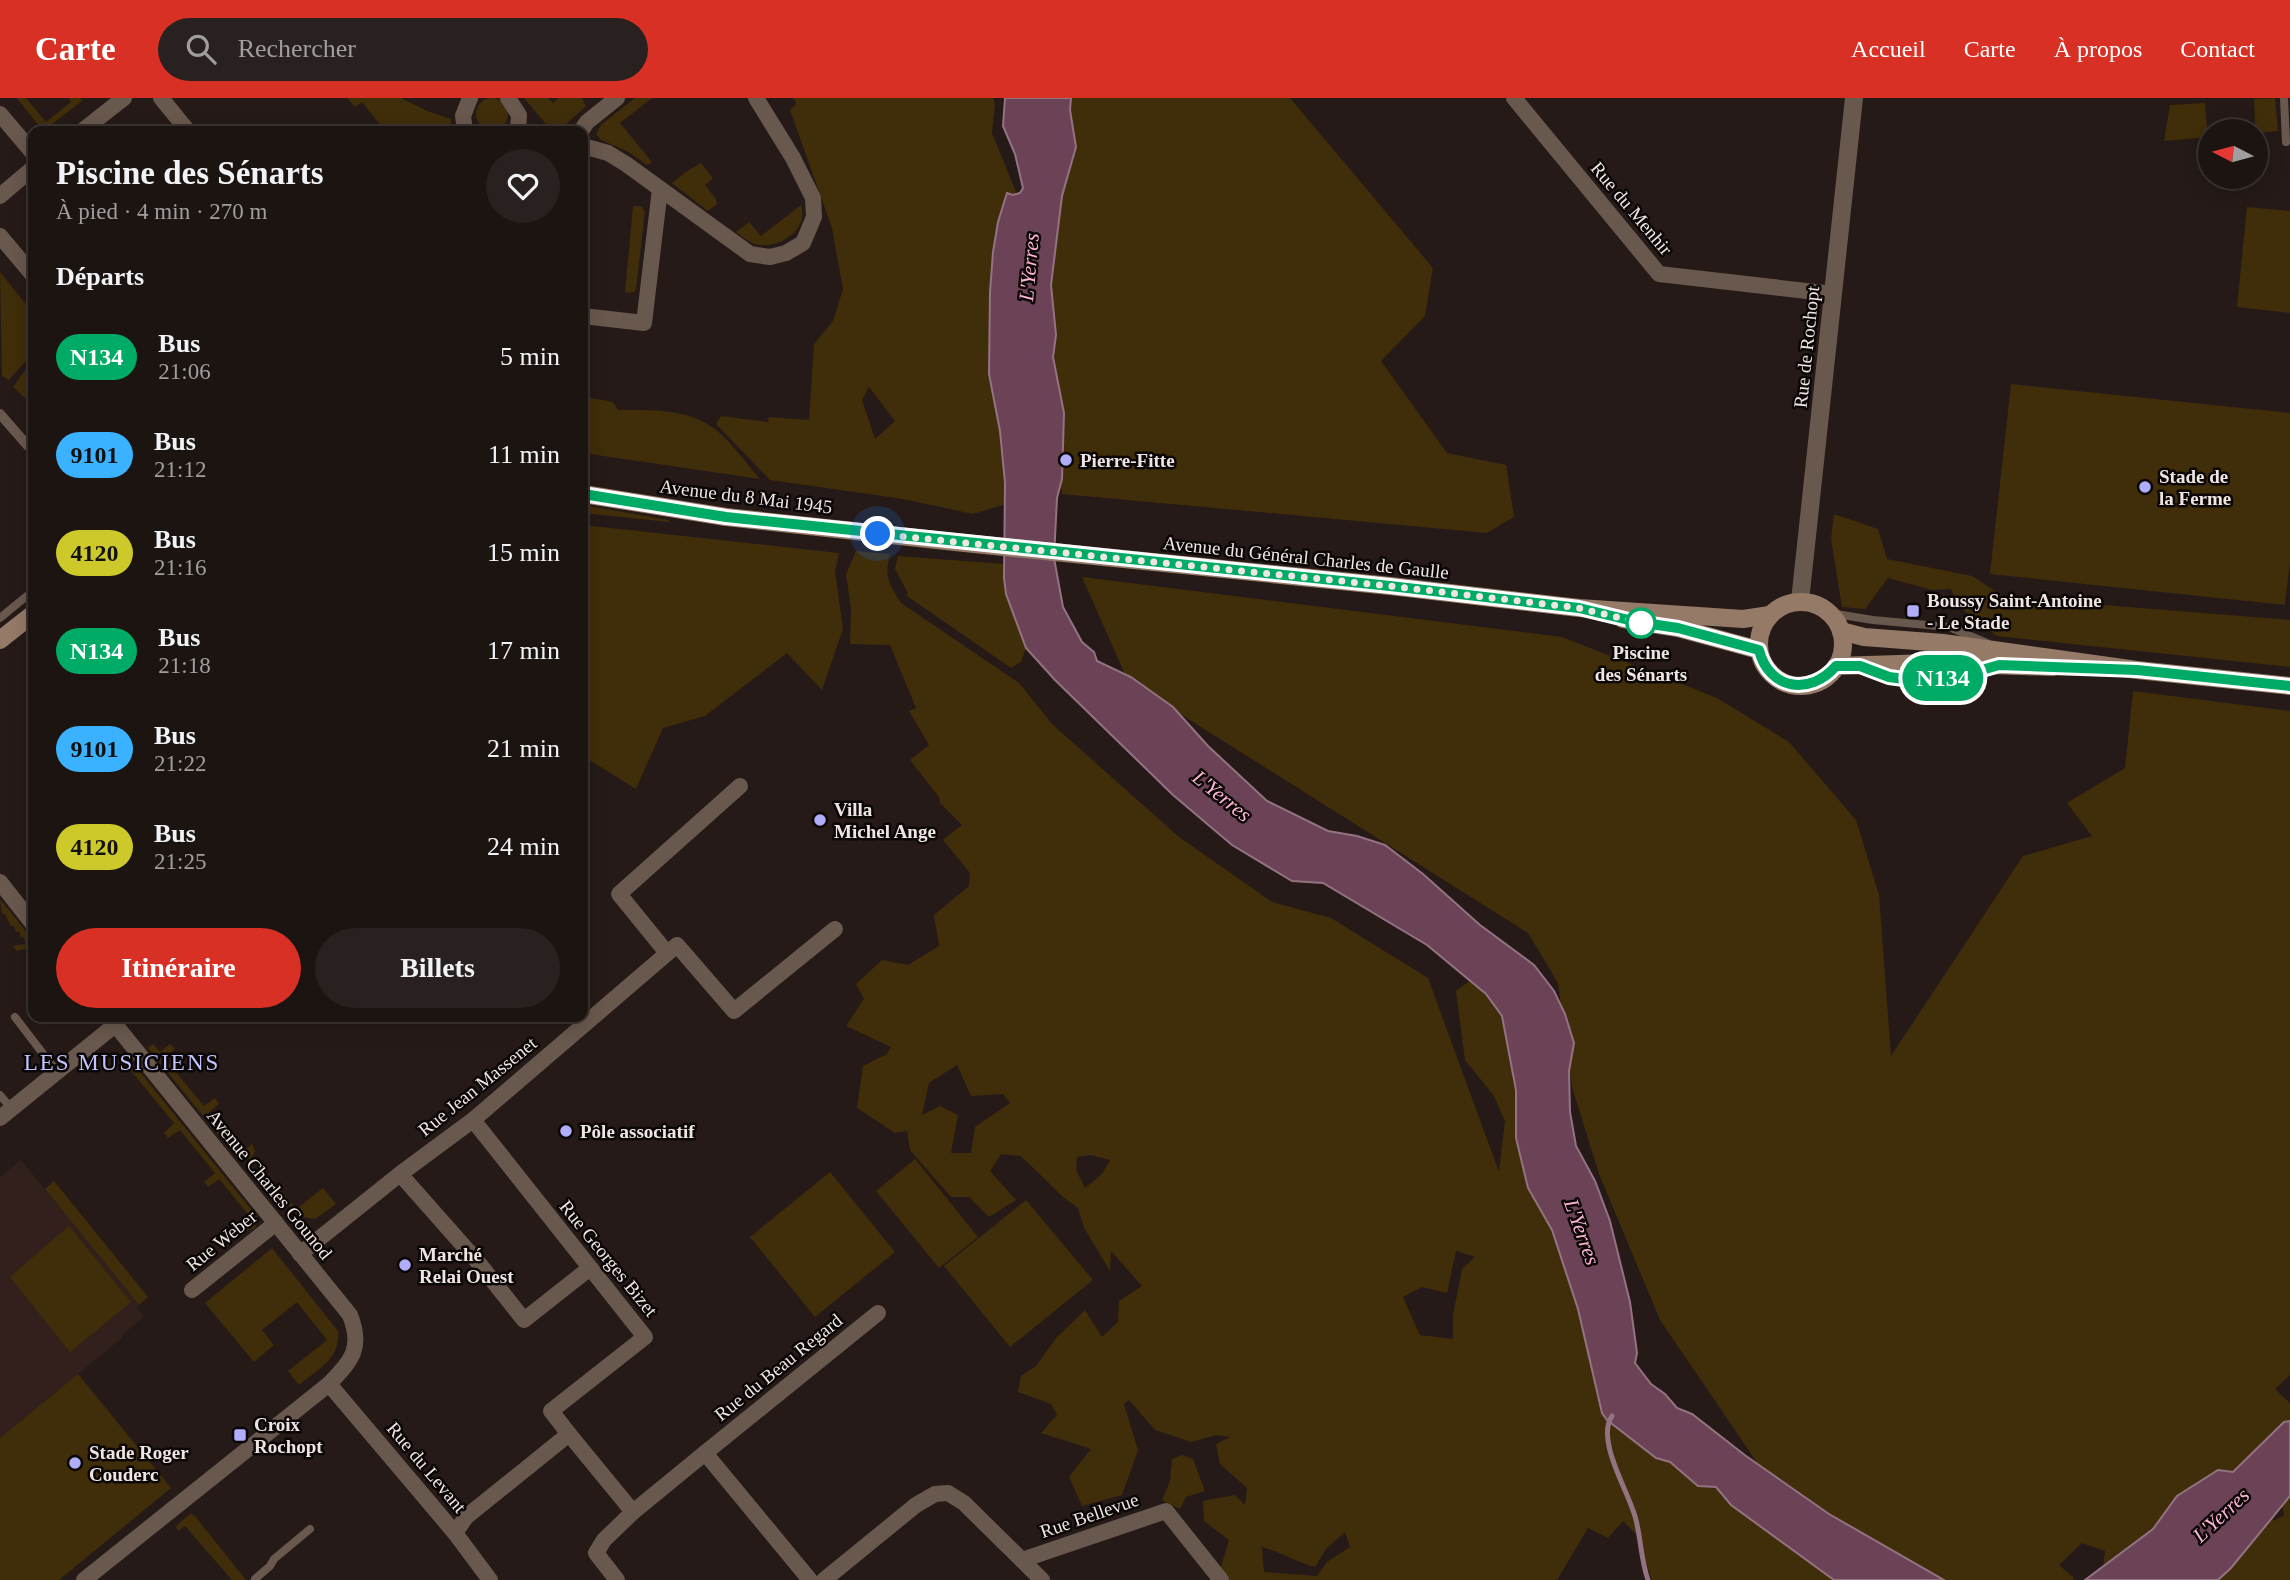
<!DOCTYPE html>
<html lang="fr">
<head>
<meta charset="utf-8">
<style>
  :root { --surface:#1c1411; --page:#29211f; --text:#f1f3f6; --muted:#a09e9f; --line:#3a3331; --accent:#d93025 }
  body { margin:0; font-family:"Times New Roman",serif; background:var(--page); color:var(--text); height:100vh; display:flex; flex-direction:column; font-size:26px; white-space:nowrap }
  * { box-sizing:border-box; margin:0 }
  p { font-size:23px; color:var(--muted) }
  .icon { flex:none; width:38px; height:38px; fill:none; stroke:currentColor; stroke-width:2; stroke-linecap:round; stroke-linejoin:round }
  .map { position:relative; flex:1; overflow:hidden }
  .side { position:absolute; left:28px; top:28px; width:560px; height:896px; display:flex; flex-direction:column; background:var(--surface); border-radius:14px; box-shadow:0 4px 18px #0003,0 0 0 2px var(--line) }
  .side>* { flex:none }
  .badge { padding:0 14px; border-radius:23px; font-size:24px; line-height:46px }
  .needle { width:46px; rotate:276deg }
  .controls { position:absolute; left:2198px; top:21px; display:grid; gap:14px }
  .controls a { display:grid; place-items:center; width:70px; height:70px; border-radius:50%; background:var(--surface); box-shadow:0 4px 18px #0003,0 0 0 2px var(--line); font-size:35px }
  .you { position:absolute; width:35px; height:35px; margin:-18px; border:5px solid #fff; border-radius:50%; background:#1a73e8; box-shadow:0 0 0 10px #1a73e833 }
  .map>.badge { position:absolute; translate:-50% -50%; box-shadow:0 0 0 4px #fff }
  h2 { padding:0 28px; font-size:26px; line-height:63px }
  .round { display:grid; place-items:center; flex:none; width:74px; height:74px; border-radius:37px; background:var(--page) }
  .summary { display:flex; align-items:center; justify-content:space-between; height:119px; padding:0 28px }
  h1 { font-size:33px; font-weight:700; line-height:52px }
  .primary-button { display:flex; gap:14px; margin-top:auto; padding:14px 28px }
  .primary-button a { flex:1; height:80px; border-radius:42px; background:var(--accent); color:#fff; font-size:28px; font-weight:700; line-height:80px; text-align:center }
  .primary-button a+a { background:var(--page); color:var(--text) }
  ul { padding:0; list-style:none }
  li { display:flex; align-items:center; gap:21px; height:98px; padding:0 28px }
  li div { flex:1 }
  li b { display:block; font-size:26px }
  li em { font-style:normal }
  li .badge { min-width:77px; font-weight:700; text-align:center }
  header { display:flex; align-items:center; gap:42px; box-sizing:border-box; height:98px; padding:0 35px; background:var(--accent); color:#fff }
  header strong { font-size:33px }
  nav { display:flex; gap:38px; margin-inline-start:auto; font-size:24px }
  .search { width:490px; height:63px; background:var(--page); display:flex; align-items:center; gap:18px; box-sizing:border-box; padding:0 24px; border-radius:38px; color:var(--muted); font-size:26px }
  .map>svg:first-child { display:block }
  .built { fill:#32201c }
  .green { fill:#402d0a; fill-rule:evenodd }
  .water { fill:#6c4256; stroke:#937381; stroke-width:2 }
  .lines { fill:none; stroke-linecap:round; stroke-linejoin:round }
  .stream { stroke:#937381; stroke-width:5 }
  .service { stroke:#69584d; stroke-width:8 }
  .pedestrian { stroke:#69584d; stroke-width:10 }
  .minor { stroke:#69584d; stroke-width:16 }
  .tertiary { stroke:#69584d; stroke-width:18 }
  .secondary { stroke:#957a67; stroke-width:18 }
  .line-casing { stroke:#fff; stroke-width:16 }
  .line { stroke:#00ab66; stroke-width:10 }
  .walk { stroke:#efe6e4; stroke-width:7; stroke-dasharray:0 12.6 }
  .poi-dot { fill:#b0adfa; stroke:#0b0706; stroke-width:2.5 }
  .stop-dot { fill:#fff; stroke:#00ab66; stroke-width:3.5 }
  .labels { text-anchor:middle; stroke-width:5; stroke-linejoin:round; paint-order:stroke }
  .street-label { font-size:19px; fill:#efe6e4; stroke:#0b0706 }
  .poi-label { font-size:19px; font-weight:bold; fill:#efe6e4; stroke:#0b0706; text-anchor:start }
  .stop-label { font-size:19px; font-weight:bold; fill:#efe6e4; stroke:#0b0706 }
  .water-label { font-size:21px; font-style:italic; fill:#ffb5d6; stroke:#0b0706 }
  .quarter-label { font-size:23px; letter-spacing:2px; fill:#c4c3fd; stroke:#0b0706 }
</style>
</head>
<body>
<header>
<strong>Carte</strong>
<div class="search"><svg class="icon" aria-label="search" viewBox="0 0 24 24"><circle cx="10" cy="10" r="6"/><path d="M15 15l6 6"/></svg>Rechercher</div>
<nav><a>Accueil</a><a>Carte</a><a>À propos</a><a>Contact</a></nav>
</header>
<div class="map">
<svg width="2290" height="1482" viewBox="0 0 2290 1482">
  <rect width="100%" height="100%" fill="#251a17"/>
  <path class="built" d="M21,1062L139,1207L137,1209L144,1219L122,1237L123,1239L0,1340V1079Z"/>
  <g class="green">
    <circle cx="492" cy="16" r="16"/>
    <path d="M17,0H26L46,24L71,4L69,0H80L82,3L43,33Z"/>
    <path d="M347,0H401L427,13L451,21V28L447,33H385L362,4L355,9Z"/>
    <path d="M524,0H548L553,5L559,0H582L586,8L562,30L551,32Z"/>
    <path d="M635,0H652L620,25L652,64L647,67L627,53L601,42L596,36L601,27Z"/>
    <path d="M794,0H993L995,6L992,35L1021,106L1013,404L973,416L903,401L770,382L716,326L721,318L768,324L769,319L809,322L814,246L833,223L843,191L832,130L790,12L796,6ZM869,289L895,323L875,341L862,302Z"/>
    <path d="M1057,0H1290L1433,170L1425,218L1381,263L1447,355L1506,367L1514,419L1487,435L1062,396L1053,311L1044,166Z"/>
    <path d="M2275,0L2278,33L2256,35V33H2210V39L2164,43L2170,7L2205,5L2207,30L2255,27L2254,1Z"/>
    <path d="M701,65L713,80L705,87L716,101L717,106L708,113L672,85L686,74Z"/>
    <path d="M801,107C809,130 782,150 760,147C751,146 744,140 736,134L749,124L761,138Z"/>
    <path d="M633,108H641L645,113L636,191L634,194L625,195Z"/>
    <path d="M2247,109L2290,113V215L2237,209Z"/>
    <path d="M0,174L33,215V255L9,282L2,278Z"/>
    <path d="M26,271L33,276L32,307L13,289Z"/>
    <path d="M583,281L590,300L613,304L618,312C650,312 688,310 715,331C732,345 746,365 760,381L583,355Z"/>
    <path d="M2011,286L2290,315V463L2285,507L1990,476Z"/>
    <path d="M583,407L669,422V424L583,415Z"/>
    <path d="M1834,416L1878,431L1887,461L1972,478L2004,499L2290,522V569L1997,538L1958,508L1951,491L1932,492L1888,480L1865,511L1842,509L1831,441Z"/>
    <path d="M583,427L839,455L835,473L843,531L822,592L787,555L705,618L663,630L636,691L583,658Z"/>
    <path d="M856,453L890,456C884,479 889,486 901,505L1019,585L1053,627L1179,739L1272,804L1331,820L1428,880L1499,1074L1505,1023L1494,998L1465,962L1456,893L1479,876L1507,912L1556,1103L1564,1170L1598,1236L1709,1390L1745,1393L1862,1482H1652L1636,1436L1623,1423L1608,1440L1588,1430L1557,1482H1217L1229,1442L1204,1423L1203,1403L1235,1397L1245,1407L1247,1390L1220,1366L1216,1346L1230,1339L1217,1337L1191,1344L1155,1332L1129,1302L1124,1306L1138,1352L1122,1397L1082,1408L1069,1379L1091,1351L1041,1335L1057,1317L1051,1306L1018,1294L1021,1278L1036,1268L1056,1240L1085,1212L1102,1239L1118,1224L1119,1203L1142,1188L1111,1153L1110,1173L1084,1130L1078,1110L1063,1099L1021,1058L1001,1056L990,1073L1016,1102L989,1119L969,1099H951L910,1052L907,1033L895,1035L857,1010L863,968L887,956L891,949L846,928L864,901L856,886L882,862L908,867L939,848L934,817L969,788L970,775L943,742L962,727L940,705L939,699L910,662L929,647L909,613L916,610L890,547L850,546L851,511L846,476ZM957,967L971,998L1003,996L1010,1005L975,1029L971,1055H951L958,1017L940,1008L922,1017L929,985ZM1090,1057L1110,1062L1102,1076L1085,1090L1076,1072L1077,1059ZM1456,1153L1475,1159L1462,1171L1453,1217V1241L1420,1237L1403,1199L1422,1189L1447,1195ZM1345,1434L1350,1449L1327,1464L1317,1478L1264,1474L1262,1449C1281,1454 1297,1464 1315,1469L1326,1451Z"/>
    <path d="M898,458L1004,466L1006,496L1026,550L1021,564L1011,570L907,498L908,495L895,471Z"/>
    <path d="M1082,479L1562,539L1717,600L1789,644L1856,722L1879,797L1891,958L2023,758L2092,738L2067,705L2125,670L2133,593L2290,613V1277L2275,1291L2290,1305V1345L2103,1471L2105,1453L2082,1445L2059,1467L2074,1480L2073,1482H1897L1805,1435L1660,1222L1599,1076L1572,989L1558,885L1528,835L1128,583Z"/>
    <path d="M0,801L33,842V854L32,849L17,853L13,848L25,846L24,839L21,840L19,833L16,834L14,828H11L5,816H2Z"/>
    <path d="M153,946L160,954L170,946L175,951L164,960L204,1008L215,1000L219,1006L208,1015L240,1056L252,1046L255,1053L251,1061H238L148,950Z"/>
    <path d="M132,964L258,1120L255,1130L247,1133L241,1130L251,1120L219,1081L208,1089L204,1084L215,1075L180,1032L168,1040L164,1035L174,1025L127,968Z"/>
    <path d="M915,1061L978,1139L939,1170L876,1093Z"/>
    <path d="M830,1074L895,1154L815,1219L750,1139Z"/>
    <path d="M268,1077L296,1111L323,1090L336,1106L315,1121L298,1118L265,1079Z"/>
    <path d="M54,1083L148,1199L139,1207L45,1091Z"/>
    <path d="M1026,1102L1093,1182L1010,1249L944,1168Z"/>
    <path d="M69,1128L131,1204L70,1254L10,1179Z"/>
    <path d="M272,1150L338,1233C341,1261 318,1271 299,1287L288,1273L327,1242L297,1204L262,1232L274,1247L254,1264L205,1205Z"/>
    <path d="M78,1276L171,1390L59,1482H0V1340Z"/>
    <path d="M1182,1357L1193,1361L1205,1393L1186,1399L1180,1411L1162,1402L1170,1383L1172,1361Z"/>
    <path d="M2290,1382V1482H2192L2268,1411L2274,1423L2284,1417L2281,1403Z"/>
    <path d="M190,1416L194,1417L246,1482H232L185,1428L178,1433L176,1428Z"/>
  </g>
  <g class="water">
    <path d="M1005,0H1071L1070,12L1076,49L1062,98L1051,187L1056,237L1053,259L1064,315L1062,381L1057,400L1054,460L1063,509L1082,544L1094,554L1097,563L1131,579L1173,609L1208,648L1267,703L1328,733L1357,738L1385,747L1423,776L1480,827L1534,867L1554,893L1565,916L1574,945L1569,973L1570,1014L1576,1048L1595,1083L1610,1123L1630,1204L1637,1255L1635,1265L1651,1286L1665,1296L1677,1310L1692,1316L1746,1358L1829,1416L1944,1482H1834L1731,1407L1716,1389L1698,1388L1670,1364L1656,1360L1607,1322L1602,1315L1578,1211L1552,1132L1528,1090L1516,1040V992L1502,918L1486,896L1427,847L1323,785L1292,783L1232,747L1173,697L1055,582L1026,550L1006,496L1004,480L1005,385L1000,333L989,276L990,194L993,154L998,124L1007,95L1013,97L1020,95L1023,90L1015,56L1003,28Z"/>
    <path d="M2290,1323V1398L2231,1470L2218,1482H2085L2153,1431L2177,1398L2218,1372L2233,1374L2284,1324Z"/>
  </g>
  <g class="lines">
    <path class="stream" d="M1612,1318C1595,1343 1630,1395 1636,1422C1641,1442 1641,1462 1648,1482"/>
    <g class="service">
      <path d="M2284,0L2286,44"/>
      <path d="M1830,515L1873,522L1949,529L1987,545"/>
      <path d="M0,520L33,493"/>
      <path d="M1873,573C1908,585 1945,583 1980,573"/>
      <path d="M15,919L57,974"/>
      <path d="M0,997L12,1011"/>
      <path d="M255,1481L270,1468L274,1461L310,1431"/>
    </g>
    <path class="pedestrian" d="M0,316L28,348"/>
    <g class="minor">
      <path d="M161,0L188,33"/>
      <path d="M508,0L519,17L518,33"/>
      <path d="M1514,0L1659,176L1833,196"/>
      <path d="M0,16L33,55"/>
      <path d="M82,33L124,0"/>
      <path d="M465,33L463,18L470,0"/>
      <path d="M581,33L587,24L617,0"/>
      <path d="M583,48L608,55L626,66L750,156L770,159L786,155L803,145L814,119L813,100L793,60L756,0"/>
      <path d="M0,98L33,70"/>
      <path d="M0,138L33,177"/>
      <path d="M583,218L644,225L660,91"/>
      <path d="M0,784L33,826"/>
      <path d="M667,855L619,796L740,688"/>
      <path d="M0,1020L115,927"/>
      <path d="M473,1022L645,1239L551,1313L569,1336"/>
      <path d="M400,1076L477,1163L524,1222L590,1170"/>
      <path d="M300,1156L400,1076L473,1022L677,847L734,913L835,831"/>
      <path d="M192,1192L276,1125"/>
      <path d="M329,1286L455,1435L490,1482"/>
      <path d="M705,1355L878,1215"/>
      <path d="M455,1435L466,1419L569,1336L633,1414L705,1355L810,1482"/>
      <path d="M1022,1462L1166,1413L1221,1482"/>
      <path d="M84,1482L329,1286C352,1262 363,1250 350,1217L109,919"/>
      <path d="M617,1482L596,1455L604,1442L633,1414"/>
      <path d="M824,1482L916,1407L935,1396L948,1395L964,1405L1042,1482"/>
    </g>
    <path class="tertiary" d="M1800,503L1854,0"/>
    <g class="secondary">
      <path d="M583,396L726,419L955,444L1390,488L1579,510L1743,521L1770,517"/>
      <circle cx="1801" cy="546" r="42"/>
      <path d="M1623,521L1678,530L1759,552"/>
      <path d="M1841,533L1864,539L1943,545L2137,572L2290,588"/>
      <path d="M0,542L33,516"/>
      <path d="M1836,568L1930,565L2053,569"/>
    </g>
  </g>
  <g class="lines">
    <defs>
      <path id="line" d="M583,396L726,419L1390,488L1579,510L1637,524L1678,530L1759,552C1769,592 1810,598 1836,568H1860L1889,579L1911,582L1937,581L1968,576L1999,567L2137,572L2290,588"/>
    </defs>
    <use href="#line" class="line-casing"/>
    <use href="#line" class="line"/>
    <path class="walk" d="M878,436L1390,488L1579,510L1641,525"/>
  </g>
  <g class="poi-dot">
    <circle cx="1066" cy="362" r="7"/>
    <circle cx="2145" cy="389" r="7"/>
    <rect x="1906" y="506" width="14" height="14" rx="3.5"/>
    <circle cx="820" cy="722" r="7"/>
    <circle cx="566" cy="1033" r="7"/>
    <circle cx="405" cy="1167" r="7"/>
    <rect x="233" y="1330" width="14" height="14" rx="3.5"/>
    <circle cx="75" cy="1365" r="7"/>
  </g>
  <circle class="stop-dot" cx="1641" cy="525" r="14"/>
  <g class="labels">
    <g class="street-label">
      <text transform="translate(1632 110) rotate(50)" y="7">Rue du Menhir</text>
      <text transform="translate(1806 249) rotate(-84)" y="7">Rue de Rochopt</text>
      <text transform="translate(746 398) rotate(7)" y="7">Avenue du 8 Mai 1945</text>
      <text transform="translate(1306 459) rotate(6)" y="7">Avenue du Général Charles de Gaulle</text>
      <text transform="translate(477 988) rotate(-39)" y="7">Rue Jean Massenet</text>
      <text transform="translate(270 1086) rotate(51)" y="7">Avenue Charles Gounod</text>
      <text transform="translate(221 1142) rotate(-39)" y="7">Rue Weber</text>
      <text transform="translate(609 1160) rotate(51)" y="7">Rue Georges Bizet</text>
      <text transform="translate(778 1269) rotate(-39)" y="7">Rue du Beau Regard</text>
      <text transform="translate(427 1369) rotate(50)" y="7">Rue du Levant</text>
      <text transform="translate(1089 1417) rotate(-19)" y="7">Rue Bellevue</text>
    </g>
    <g class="poi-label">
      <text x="1080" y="369">Pierre-Fitte</text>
      <text x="2159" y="385">Stade de<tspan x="2159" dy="22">la Ferme</tspan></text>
      <text x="1927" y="509">Boussy Saint-Antoine<tspan x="1927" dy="22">- Le Stade</tspan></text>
      <text x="834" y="718">Villa<tspan x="834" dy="22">Michel Ange</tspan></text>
      <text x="580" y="1040">Pôle associatif</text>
      <text x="419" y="1163">Marché<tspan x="419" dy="22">Relai Ouest</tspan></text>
      <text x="254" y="1333">Croix<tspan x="254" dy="22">Rochopt</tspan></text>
      <text x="89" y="1361">Stade Roger<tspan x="89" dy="22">Couderc</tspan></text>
    </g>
    <g class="stop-label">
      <text x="1641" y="561">Piscine<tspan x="1641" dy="22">des Sénarts</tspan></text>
    </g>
    <g class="water-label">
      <text transform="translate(1029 169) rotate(-85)" y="7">L'Yerres</text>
      <text transform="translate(1222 698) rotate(39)" y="7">L'Yerres</text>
      <text transform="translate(1582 1134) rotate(70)" y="7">L'Yerres</text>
      <text transform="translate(2221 1417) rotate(-43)" y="7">L'Yerres</text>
    </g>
    <g class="quarter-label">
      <text x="122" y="972">LES MUSICIENS</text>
    </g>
  </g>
</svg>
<div class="controls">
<a><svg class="needle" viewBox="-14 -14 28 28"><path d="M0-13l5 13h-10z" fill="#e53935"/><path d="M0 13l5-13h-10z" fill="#a09e9f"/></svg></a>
</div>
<div class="you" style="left:878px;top:436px"></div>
<b class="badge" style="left:1943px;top:580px;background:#00ab66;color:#fff">N134</b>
<section class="side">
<div class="summary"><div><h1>Piscine des Sénarts</h1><p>À pied · 4 min · 270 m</p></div><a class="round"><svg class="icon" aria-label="heart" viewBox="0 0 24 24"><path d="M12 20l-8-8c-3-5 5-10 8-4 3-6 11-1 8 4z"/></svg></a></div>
<h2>Départs</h2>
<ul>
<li><span class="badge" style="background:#00ab66;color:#fff">N134</span><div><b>Bus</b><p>21:06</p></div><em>5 min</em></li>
<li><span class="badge" style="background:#3bb2ff;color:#111">9101</span><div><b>Bus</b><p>21:12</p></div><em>11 min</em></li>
<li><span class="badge" style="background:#cdc92a;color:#111">4120</span><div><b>Bus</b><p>21:16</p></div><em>15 min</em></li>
<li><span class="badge" style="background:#00ab66;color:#fff">N134</span><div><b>Bus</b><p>21:18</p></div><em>17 min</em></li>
<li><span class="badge" style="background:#3bb2ff;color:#111">9101</span><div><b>Bus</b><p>21:22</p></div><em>21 min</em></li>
<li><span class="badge" style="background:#cdc92a;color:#111">4120</span><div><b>Bus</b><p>21:25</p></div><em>24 min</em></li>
</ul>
<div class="primary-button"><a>Itinéraire</a><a>Billets</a></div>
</section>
</div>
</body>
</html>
